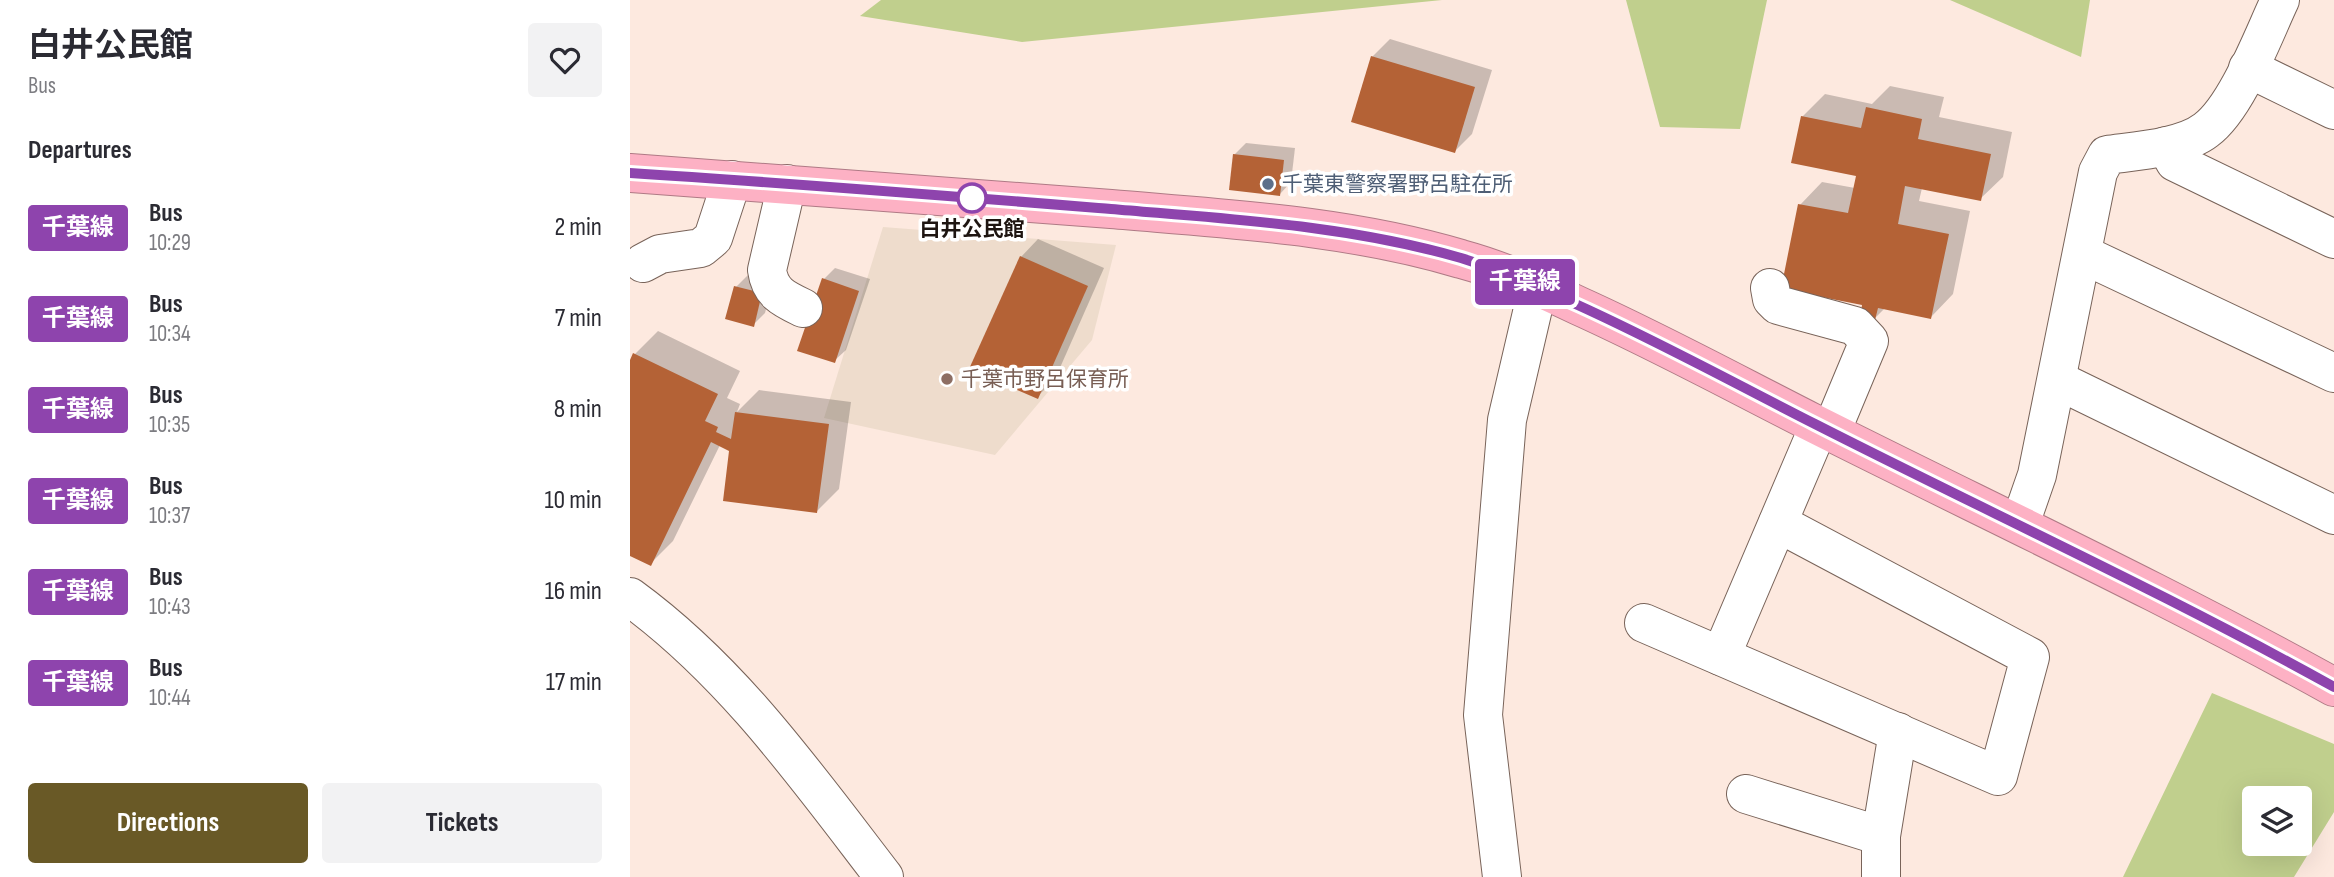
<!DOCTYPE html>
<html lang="en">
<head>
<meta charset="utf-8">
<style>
  :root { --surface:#fff; --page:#f2f2f3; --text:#2b2b33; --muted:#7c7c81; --accent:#695926 }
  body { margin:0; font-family:"Sofia Sans Condensed","Noto Sans JP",sans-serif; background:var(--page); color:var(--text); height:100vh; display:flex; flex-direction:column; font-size:26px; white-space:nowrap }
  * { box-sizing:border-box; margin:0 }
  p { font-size:23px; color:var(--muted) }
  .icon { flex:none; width:38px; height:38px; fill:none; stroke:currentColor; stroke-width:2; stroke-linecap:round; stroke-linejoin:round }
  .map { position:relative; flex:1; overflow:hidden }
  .sheet { display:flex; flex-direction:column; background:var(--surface); width:630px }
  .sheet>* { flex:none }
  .badge { padding:0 14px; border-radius:5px; font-size:24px; line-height:46px }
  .buttons { position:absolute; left:1612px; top:786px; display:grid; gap:14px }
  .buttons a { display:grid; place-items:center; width:70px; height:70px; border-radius:7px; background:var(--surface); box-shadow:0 7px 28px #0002; font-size:35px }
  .map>.badge { position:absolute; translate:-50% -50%; box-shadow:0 0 0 4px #fff }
  h2 { padding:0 28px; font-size:26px; line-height:63px }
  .round { display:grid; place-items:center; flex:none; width:74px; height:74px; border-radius:7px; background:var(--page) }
  .head { display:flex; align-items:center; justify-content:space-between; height:119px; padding:0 28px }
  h1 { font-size:33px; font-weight:700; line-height:52px }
  .primary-button { display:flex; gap:14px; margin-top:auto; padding:14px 28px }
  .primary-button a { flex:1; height:80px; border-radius:7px; background:var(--accent); color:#fff; font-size:28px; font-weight:700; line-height:80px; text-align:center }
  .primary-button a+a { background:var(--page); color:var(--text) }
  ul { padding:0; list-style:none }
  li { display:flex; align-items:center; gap:21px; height:91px; padding:0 28px }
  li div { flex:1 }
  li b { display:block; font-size:26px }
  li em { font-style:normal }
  li .badge { min-width:77px; font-weight:700; text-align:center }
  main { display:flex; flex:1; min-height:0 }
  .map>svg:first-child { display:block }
  .education { fill:#eedccc }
  .green { fill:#c0cf8d; fill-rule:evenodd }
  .shadow { fill:#0003 }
  .building { fill:#b46236 }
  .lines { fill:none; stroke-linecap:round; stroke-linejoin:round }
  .minor-casing { stroke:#786359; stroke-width:40 }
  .highway-casing { stroke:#af7a85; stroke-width:40 }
  .minor { stroke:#fff; stroke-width:38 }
  .highway { stroke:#fdb1c4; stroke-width:38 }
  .line-casing { stroke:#fff; stroke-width:16 }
  .line { stroke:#8e44ad; stroke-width:10 }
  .service-dot { fill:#5c6f8a; stroke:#fff; stroke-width:2.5 }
  .stop-dot { fill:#fff; stroke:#8e44ad; stroke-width:3.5 }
  .education-dot { fill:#8d6e63; stroke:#fff; stroke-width:2.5 }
  .labels { text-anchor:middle; stroke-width:7; stroke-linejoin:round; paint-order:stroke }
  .service-label { font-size:21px; fill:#4e5e75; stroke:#fff; text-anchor:start }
  .stop-label { font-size:21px; font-weight:bold; fill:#1e1511; stroke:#fff }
  .education-label { font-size:21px; fill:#785e54; stroke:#fff; text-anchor:start }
</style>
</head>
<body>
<main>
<section class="sheet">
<div class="head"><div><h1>白井公民館</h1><p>Bus</p></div><a class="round"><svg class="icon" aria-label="heart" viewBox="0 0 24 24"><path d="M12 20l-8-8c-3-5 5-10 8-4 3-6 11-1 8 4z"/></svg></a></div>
<h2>Departures</h2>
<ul>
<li><span class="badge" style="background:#8e44ad;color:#fff">千葉線</span><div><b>Bus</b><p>10:29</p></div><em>2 min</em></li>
<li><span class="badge" style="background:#8e44ad;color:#fff">千葉線</span><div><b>Bus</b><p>10:34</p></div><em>7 min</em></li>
<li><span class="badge" style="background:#8e44ad;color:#fff">千葉線</span><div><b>Bus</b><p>10:35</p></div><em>8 min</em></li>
<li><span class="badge" style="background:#8e44ad;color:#fff">千葉線</span><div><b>Bus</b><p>10:37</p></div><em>10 min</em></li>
<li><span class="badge" style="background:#8e44ad;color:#fff">千葉線</span><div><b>Bus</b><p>10:43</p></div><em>16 min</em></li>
<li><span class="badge" style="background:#8e44ad;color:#fff">千葉線</span><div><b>Bus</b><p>10:44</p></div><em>17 min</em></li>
</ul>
<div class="primary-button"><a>Directions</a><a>Tickets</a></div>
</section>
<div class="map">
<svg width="1704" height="877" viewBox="0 0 1704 877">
  <rect width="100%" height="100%" fill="#fde9df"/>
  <path class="education" d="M253,227L486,245L462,340L365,455L194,418Z"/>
  <g class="green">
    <path d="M251,0H812L392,42L230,16Z"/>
    <path d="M996,0H1137L1110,129L1030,127Z"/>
    <path d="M1320,0H1460L1451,57Z"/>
    <path d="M1582,693L1704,744V812L1664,877H1493ZM1624,798H1670V844H1624Z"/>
  </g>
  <g class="shadow">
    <path d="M760,39L862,70L842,134L825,151L742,57Z"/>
    <path d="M1260,86L1314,97L1309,117L1382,132L1373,177L1350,199L1292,188L1289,201L1340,211L1323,294L1301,317L1255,308L1245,318L1170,205L1192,182L1225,188L1228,175L1172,117L1195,94L1242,104Z"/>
    <path d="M616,143L665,148L661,182L650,194L604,155Z"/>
    <path d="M408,239L474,268L425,379L407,397L391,257Z"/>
    <path d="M205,268L240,279L216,350L204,361L194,279Z"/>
    <path d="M118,275L143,282L135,313L123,325L106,287Z"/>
    <path d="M28,331L110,371L97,398L110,404L107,412L129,390L221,402L209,489L187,511L101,450L90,445L43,541L20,564L0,554V364L5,354Z"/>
  </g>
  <g class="building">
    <path d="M741,56L845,87L825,153L721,122Z"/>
    <path d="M1236,107L1292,119L1288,139L1361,154L1351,201L1275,186L1268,224L1319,234L1301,319L1248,308L1245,320L1230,318L1232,305L1151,289L1168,204L1218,213L1226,176L1161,163L1171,116L1231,128Z"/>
    <path d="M603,154L654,160L650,196L599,190Z"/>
    <path d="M390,256L458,286L408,399L339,369Z"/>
    <path d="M192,278L229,291L205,363L167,351Z"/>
    <path d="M104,286L132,293L124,327L95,319Z"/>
    <path d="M3,353L88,394L75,421L88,427L86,432L101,439L105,412L199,424L187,513L93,501L99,451L81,442L21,566L0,556V360Z"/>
  </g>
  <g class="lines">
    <defs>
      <g id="minor">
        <path d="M1618,68L1704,110"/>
        <path d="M1536,146L1545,162L1704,239"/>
        <path d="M157,184L137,270C140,293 154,299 173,308"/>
        <path d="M1452,254L1704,373"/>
        <path d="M13,263L30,254L71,248L83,238L102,180"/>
        <path d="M1140,288L1142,299L1148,305L1225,326L1239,341L1201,432"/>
        <path d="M1427,380L1704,515"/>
        <path d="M1390,524L1407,475L1468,172L1477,155C1505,151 1553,148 1576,130C1607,107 1633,36 1650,0"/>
        <path d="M0,597C103,672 177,777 254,877"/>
        <path d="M1014,623L1368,776L1400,657L1148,523"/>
        <path d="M1091,656L1189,426"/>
        <path d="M1116,794L1251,836"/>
        <path d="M872,877L853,715L877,420L908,287"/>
        <path d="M1251,877V836L1268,732"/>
      </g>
      <path id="highway" d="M0,173C160,184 320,196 481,209C598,219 717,225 831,259C872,270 911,288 949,306C1029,342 1106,384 1185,424C1358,511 1534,593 1704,687"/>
    </defs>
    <use href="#minor" class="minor-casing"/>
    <use href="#highway" class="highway-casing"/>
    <use href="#minor" class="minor"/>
    <use href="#highway" class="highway"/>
  </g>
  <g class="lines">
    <defs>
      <path id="line" d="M0,173C160,183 320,196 481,209C598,219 717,225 831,258C869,270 905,286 941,302C1024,339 1104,383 1185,424C1358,512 1535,593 1704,687"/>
    </defs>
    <use href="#line" class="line-casing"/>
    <use href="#line" class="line"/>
  </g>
  <circle class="service-dot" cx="638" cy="184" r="7"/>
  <circle class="stop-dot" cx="342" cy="198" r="14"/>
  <circle class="education-dot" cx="317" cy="379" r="7"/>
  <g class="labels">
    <g class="service-label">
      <text x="652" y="191">千葉東警察署野呂駐在所</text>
    </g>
    <g class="stop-label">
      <text x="342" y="236">白井公民館</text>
    </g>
    <g class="education-label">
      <text x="331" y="386">千葉市野呂保育所</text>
    </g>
  </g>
</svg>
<div class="buttons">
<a><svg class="icon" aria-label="layers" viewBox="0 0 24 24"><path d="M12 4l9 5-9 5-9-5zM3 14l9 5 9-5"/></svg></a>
</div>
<b class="badge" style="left:895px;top:282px;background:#8e44ad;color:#fff">千葉線</b>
</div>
</main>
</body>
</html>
